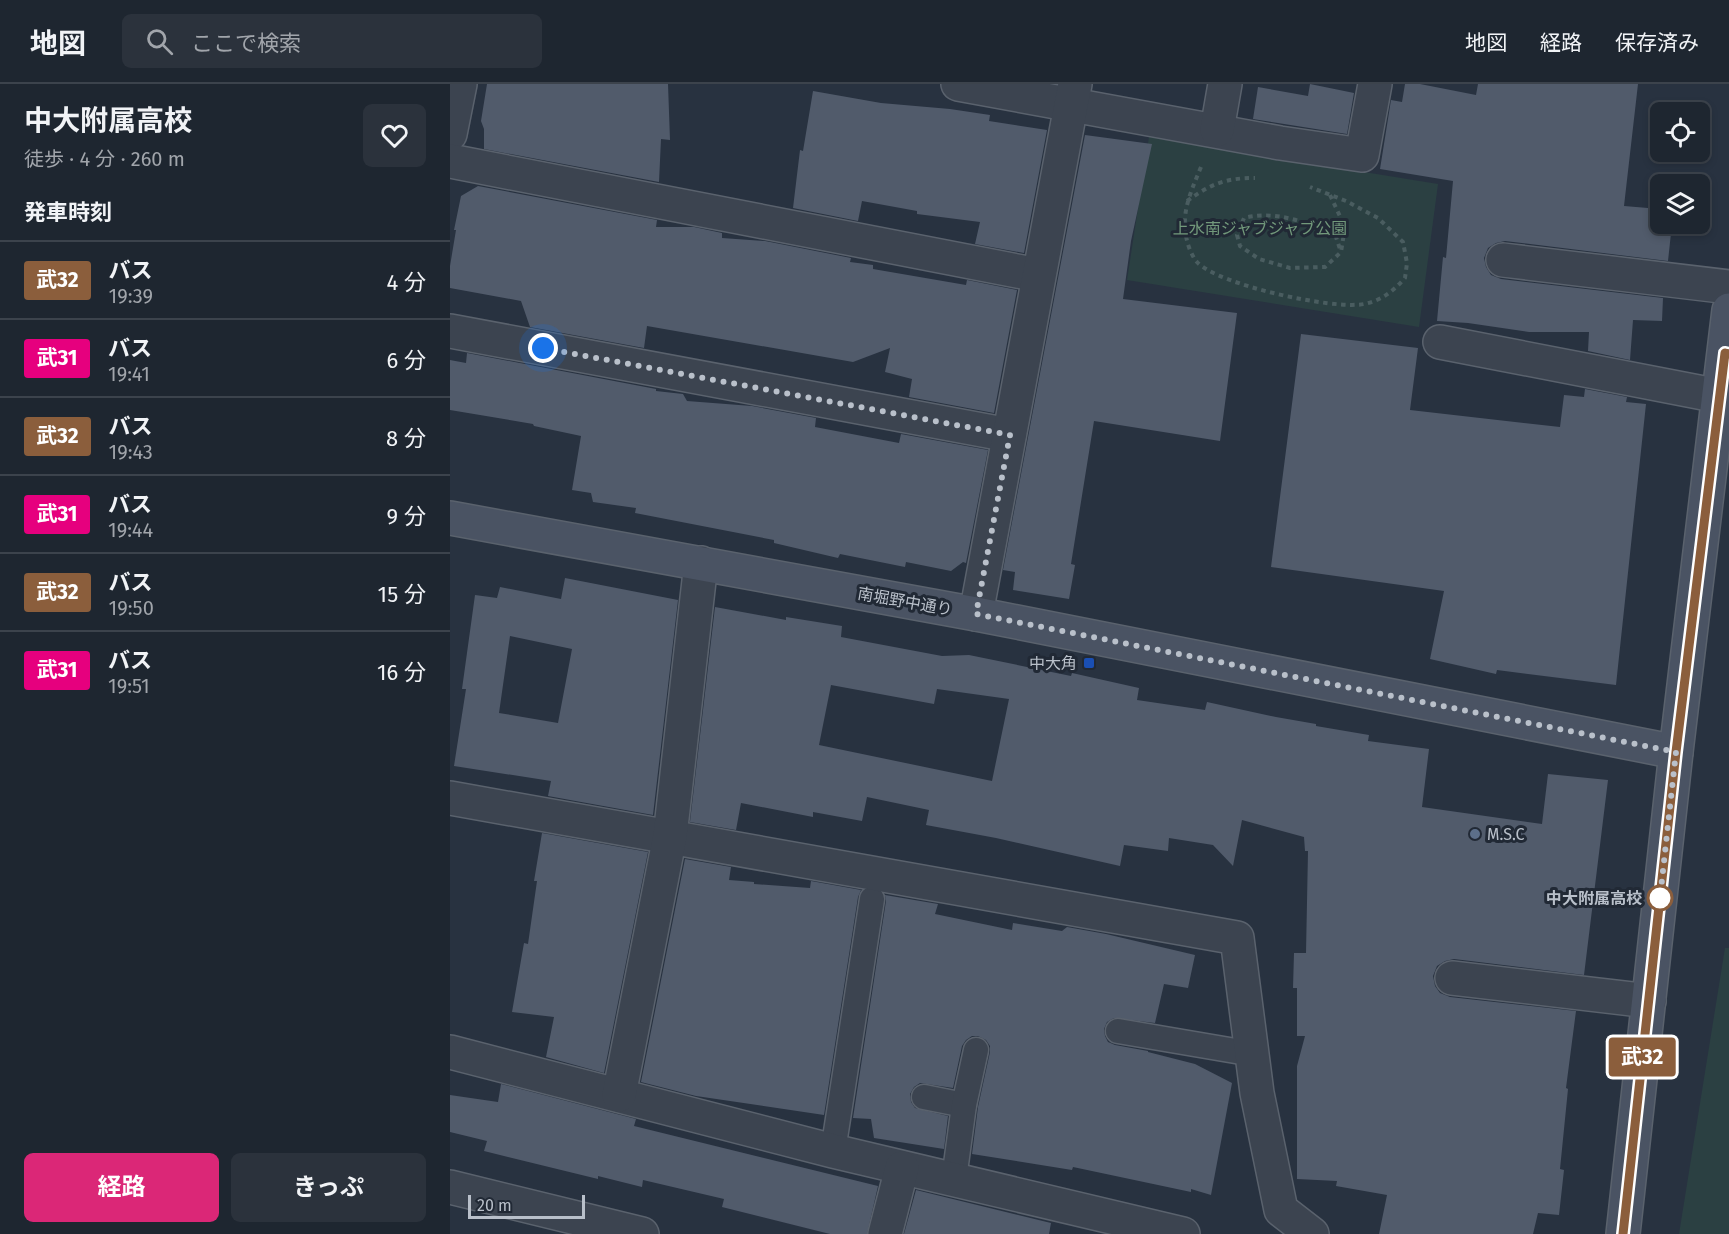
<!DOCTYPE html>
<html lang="ja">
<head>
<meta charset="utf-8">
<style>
  :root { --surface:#1e2630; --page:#2b323c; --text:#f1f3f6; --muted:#a1a5ab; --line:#3c434c; --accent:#db2777 }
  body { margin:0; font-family:"Fira Sans","Noto Sans JP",sans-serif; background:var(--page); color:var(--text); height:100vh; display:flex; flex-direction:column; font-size:22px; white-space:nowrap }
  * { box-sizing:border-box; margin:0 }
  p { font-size:20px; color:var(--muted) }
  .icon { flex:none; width:33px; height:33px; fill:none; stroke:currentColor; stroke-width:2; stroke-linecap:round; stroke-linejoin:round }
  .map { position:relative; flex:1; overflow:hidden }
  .side { display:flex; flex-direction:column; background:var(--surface); width:450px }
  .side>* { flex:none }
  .badge { padding:0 12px; border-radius:4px; font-size:21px; line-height:39px }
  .controls { position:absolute; left:1200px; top:18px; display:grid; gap:12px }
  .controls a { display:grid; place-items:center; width:60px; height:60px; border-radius:9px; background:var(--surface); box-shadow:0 3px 9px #0003,0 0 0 2px var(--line); font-size:30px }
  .scale { position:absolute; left:18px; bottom:15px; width:117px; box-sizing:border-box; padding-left:6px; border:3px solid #b9c0ca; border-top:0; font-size:16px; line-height:21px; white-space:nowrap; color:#b9c0ca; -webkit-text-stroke:4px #212935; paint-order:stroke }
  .you { position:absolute; width:30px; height:30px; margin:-15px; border:4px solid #fff; border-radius:50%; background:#1a73e8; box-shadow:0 0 0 9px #1a73e833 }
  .map>.badge { position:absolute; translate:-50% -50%; box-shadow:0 0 0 3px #fff }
  h2 { padding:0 24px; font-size:22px; line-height:54px }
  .round { display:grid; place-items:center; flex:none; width:63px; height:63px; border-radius:9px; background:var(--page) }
  .head { display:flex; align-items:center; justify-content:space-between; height:102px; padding:0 24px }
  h1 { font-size:28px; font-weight:700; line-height:45px }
  .button { display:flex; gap:12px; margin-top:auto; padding:12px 24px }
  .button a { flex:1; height:69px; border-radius:9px; background:var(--accent); color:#fff; font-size:24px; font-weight:700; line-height:69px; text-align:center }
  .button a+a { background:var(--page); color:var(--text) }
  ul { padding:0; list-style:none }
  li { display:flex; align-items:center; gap:18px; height:78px; padding:0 24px; border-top:2px solid var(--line) }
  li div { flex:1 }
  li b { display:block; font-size:22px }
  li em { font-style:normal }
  li .badge { min-width:66px; font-weight:700; text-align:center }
  header { display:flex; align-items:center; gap:36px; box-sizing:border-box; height:84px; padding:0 30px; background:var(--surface); border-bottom:2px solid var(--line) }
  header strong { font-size:28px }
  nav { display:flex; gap:33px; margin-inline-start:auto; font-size:21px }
  .search { width:420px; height:54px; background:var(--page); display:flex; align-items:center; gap:15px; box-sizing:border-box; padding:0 21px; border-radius:9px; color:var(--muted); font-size:22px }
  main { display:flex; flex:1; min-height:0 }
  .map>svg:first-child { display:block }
  .green { fill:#2b4042 }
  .building { fill:#515b6b; fill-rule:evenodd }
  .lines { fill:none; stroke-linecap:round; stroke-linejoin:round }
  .lane-casing { stroke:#5a626d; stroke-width:27 }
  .street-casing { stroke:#5a626d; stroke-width:36 }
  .secondary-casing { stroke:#5a626d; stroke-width:36 }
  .path { stroke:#4a5d60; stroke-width:4; stroke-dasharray:4.5 4.5; stroke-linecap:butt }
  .lane { stroke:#3c4450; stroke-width:24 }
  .street { stroke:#3c4450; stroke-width:33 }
  .secondary { stroke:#4a5363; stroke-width:33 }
  .line-casing { stroke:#fff; stroke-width:14 }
  .line { stroke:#8b5e3c; stroke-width:9 }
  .walk { stroke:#b9c0ca; stroke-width:6; stroke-dasharray:0 10.8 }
  .transit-dot { fill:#1a4fb4; stroke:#212935; stroke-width:2 }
  .service-dot { fill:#5c6f8a; stroke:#212935; stroke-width:2 }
  .stop-dot { fill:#fff; stroke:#8b5e3c; stroke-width:3 }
  .labels { text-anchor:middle; stroke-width:6; stroke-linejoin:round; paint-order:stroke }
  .park-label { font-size:16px; fill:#72997b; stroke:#212935 }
  .street-label { font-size:16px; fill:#b9c0ca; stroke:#212935 }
  .poi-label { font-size:16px; fill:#b9c0ca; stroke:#212935; text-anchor:end }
  .stop-label { font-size:16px; font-weight:bold; fill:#b9c0ca; stroke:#212935; text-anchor:end }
</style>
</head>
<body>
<header>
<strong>地図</strong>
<div class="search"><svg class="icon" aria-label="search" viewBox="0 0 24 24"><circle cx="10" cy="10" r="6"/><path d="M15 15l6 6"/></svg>ここで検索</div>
<nav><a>地図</a><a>経路</a><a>保存済み</a></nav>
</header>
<main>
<section class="side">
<div class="head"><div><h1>中大附属高校</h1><p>徒歩 · 4 分 · 260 m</p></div><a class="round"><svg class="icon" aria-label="heart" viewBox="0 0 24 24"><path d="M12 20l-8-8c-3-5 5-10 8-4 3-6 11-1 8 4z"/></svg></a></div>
<h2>発車時刻</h2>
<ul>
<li><span class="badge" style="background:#8b5e3c;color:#fff">武32</span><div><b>バス</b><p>19:39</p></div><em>4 分</em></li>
<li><span class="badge" style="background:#e6007e;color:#fff">武31</span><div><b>バス</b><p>19:41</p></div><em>6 分</em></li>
<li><span class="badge" style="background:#8b5e3c;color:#fff">武32</span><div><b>バス</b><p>19:43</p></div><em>8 分</em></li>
<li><span class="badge" style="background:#e6007e;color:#fff">武31</span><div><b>バス</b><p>19:44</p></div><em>9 分</em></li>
<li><span class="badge" style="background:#8b5e3c;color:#fff">武32</span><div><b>バス</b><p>19:50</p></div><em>15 分</em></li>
<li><span class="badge" style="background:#e6007e;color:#fff">武31</span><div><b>バス</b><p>19:51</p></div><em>16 分</em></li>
</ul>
<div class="button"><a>経路</a><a>きっぷ</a></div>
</section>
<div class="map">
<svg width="1279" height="1150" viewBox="0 0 1279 1150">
  <rect width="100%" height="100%" fill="#283240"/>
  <g class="green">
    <path d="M699,53L988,100L969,243L677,196Z"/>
    <path d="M1275,864H1279V1150H1229Z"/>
  </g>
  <g class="building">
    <path d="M37,0H218L220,56L211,55L209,98L34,65V45L31,37Z"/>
    <path d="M860,0L904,9L897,50L803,35L808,3L858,12Z"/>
    <path d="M955,0H970L1026,11L1028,0H1188L1174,122L1210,125V140H1222L1218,177L1055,157L1046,159L1038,164L1034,174L1036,183L1041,191L1051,195L1213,214L1212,237L1183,236L1180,276L1138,267L1139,248H1079L1018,239L987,237L993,173L996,174L1003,97L930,85L941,16L952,18Z"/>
    <path d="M363,7L431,19L500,25L540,31L539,37L597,46L574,169L525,160L530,138L467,130V127L412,117L408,137L343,124L350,66L353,67Z"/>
    <path d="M635,51L702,60L681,157L673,215L787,229L770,357L644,337L621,480L625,481L619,515L563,506L565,488L553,486Z"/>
    <path d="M28,102L207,136L206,143H244L272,149V154L315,157L401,174L400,178L423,181V185L516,201L517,196L567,206L544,329L459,313L462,295L435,288L440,264L403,278L197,242L194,264L80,243L71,217L0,204V182L6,146H4L11,112Z"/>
    <path d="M851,250L968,264L960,326L1110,343L1114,311L1134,313L1135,305L1177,313L1176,318L1196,320L1166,601L1047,586L1046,590L980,575L994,507L821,483Z"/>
    <path d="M17,269L206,305V307L233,310L237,317L302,322L366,334L365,343L449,359L451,350L538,366L516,479L513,478L501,487L456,478L455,483L390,470L388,474L324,459V456L185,429L186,424L143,418L141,409L122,406L131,352L84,342L83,340L0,326V276L16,279Z"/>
    <path d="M115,494L228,516L203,731L98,712L101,697L4,682L16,605H12L25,511L47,514L50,503L111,515ZM60,552L122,565L108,639L49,629Z"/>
    <path d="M265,523L336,536V533L392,542L391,553L492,572L519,571L621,592L622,589L689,604L687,616L755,626L757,618L826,633L866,640V642L919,651L918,657L979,665L972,723L1092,740L1098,690L1158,696L1134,891L1004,875L995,877L987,882L983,892L985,902L990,909L1000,913L1126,927L1116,1004L1118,1005L1110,1085L1114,1086L1109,1131L1088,1129L1083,1150H929L937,1111L886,1102L887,1097L847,1095V982L855,952H847V904H843L844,869H856L858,767H855L854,753L792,736L783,782L763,761L719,754L718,767L674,761L670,782L546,754L476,741L479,726L417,713L412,737L363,728V733L291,719L286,746L240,738ZM381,601L484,620L487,605L559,615L542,697L369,661Z"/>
    <path d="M92,749L198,768L154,989L96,973L104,933L62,928L74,859L78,860L87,797H84Z"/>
    <path d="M235,775L281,783L279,796L304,798V800L360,804L361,797L411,806L408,813L374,1031L246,1012L191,998Z"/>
    <path d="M435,811L488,820L485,830L562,846L563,839L612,847L617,843L656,850L745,871L738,904L714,900L705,939L664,934L657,938L654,945L655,952L658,958L665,961L698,967V968L745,980L782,999L761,1111L741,1105V1108L623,1083L622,1086L522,1070L528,1023L540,968V962L536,956L528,952H522L516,956L512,962L503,1004L470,999L464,1003L460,1010L461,1018L465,1024L498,1032L494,1065L424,1054L421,1035L403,1034L436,817Z"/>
    <path d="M51,1000L186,1035L184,1042L428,1102L417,1150H380L272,1123L274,1115L193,1096L192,1103L148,1092V1095L34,1067L37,1057L0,1048V1011L48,1018Z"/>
    <path d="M466,1106L601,1139L599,1150H454Z"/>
  </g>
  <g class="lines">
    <defs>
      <g id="lane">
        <path d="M668,947L803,970"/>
        <path d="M474,1013L514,1021"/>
        <path d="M383,1067L422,815"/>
        <path d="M504,1095L514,1021L526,966"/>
      </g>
      <g id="street">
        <path d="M508,0L830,59L912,71L925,0"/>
        <path d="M767,46L775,0"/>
        <path d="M0,50L10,0"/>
        <path d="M0,77L588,191"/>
        <path d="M1053,176L1279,203"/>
        <path d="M0,247L559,351"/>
        <path d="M990,258L1269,312"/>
        <path d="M526,530L625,0"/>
        <path d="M0,714L787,854L807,1009L831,1126L862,1150"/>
        <path d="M1002,894L1199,917"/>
        <path d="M0,968L383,1067L733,1150"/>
        <path d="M169,1011L220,752L251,479"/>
        <path d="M0,1103L192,1150"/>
        <path d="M435,1150L452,1084"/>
      </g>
      <g id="secondary">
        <path d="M0,434L526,530L1226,668"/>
        <path d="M1173,1150L1226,668L1279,226"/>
      </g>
    </defs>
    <use href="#lane" class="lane-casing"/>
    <use href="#street" class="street-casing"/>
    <use href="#secondary" class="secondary-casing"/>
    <g class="path">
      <path d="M751,83C739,112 728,135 740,166C742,170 744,175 747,178C768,201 883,226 914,220C933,216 943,207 955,194L957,179L953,158L928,134L896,117L860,103"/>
      <path d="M880,111L895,143L891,168L875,183L840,184L809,175L790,162L787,151L794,134C825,126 858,138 886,153L891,168"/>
      <path d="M737,117C761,100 775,94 805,94"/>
    </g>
    <use href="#lane" class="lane"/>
    <use href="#street" class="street"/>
    <use href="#secondary" class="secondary"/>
  </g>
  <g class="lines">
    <defs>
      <path id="line" d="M1173,1150L1226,668L1275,269L1279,270"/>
    </defs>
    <use href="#line" class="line-casing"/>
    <use href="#line" class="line"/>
    <path class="walk" d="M93,264L560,351L526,530L1226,668L1210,814"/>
  </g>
  <rect class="transit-dot" x="633" y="573" width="12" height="12" rx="3"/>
  <circle class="service-dot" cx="1025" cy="750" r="6"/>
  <circle class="stop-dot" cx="1210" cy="814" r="12"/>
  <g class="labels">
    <g class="park-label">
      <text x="810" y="150">上水南ジャブジャブ公園</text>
    </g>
    <g class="street-label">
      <text transform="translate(455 517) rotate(10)" y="6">南堀野中通り</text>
    </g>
    <g class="poi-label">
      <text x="627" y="585">中大角</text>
      <text x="1037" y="756" text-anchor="start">M.S.C</text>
    </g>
    <g class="stop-label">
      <text x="1192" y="820">中大附属高校</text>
    </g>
  </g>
</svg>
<div class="controls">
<a><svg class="icon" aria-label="locate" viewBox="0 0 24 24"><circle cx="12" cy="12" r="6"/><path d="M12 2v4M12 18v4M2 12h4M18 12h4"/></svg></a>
<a><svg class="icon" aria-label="layers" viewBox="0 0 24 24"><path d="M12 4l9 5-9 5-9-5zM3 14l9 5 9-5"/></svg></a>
</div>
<div class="scale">20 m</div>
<div class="you" style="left:93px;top:264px"></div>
<b class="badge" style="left:1192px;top:973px;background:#8b5e3c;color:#fff">武32</b>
</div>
</main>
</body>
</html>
